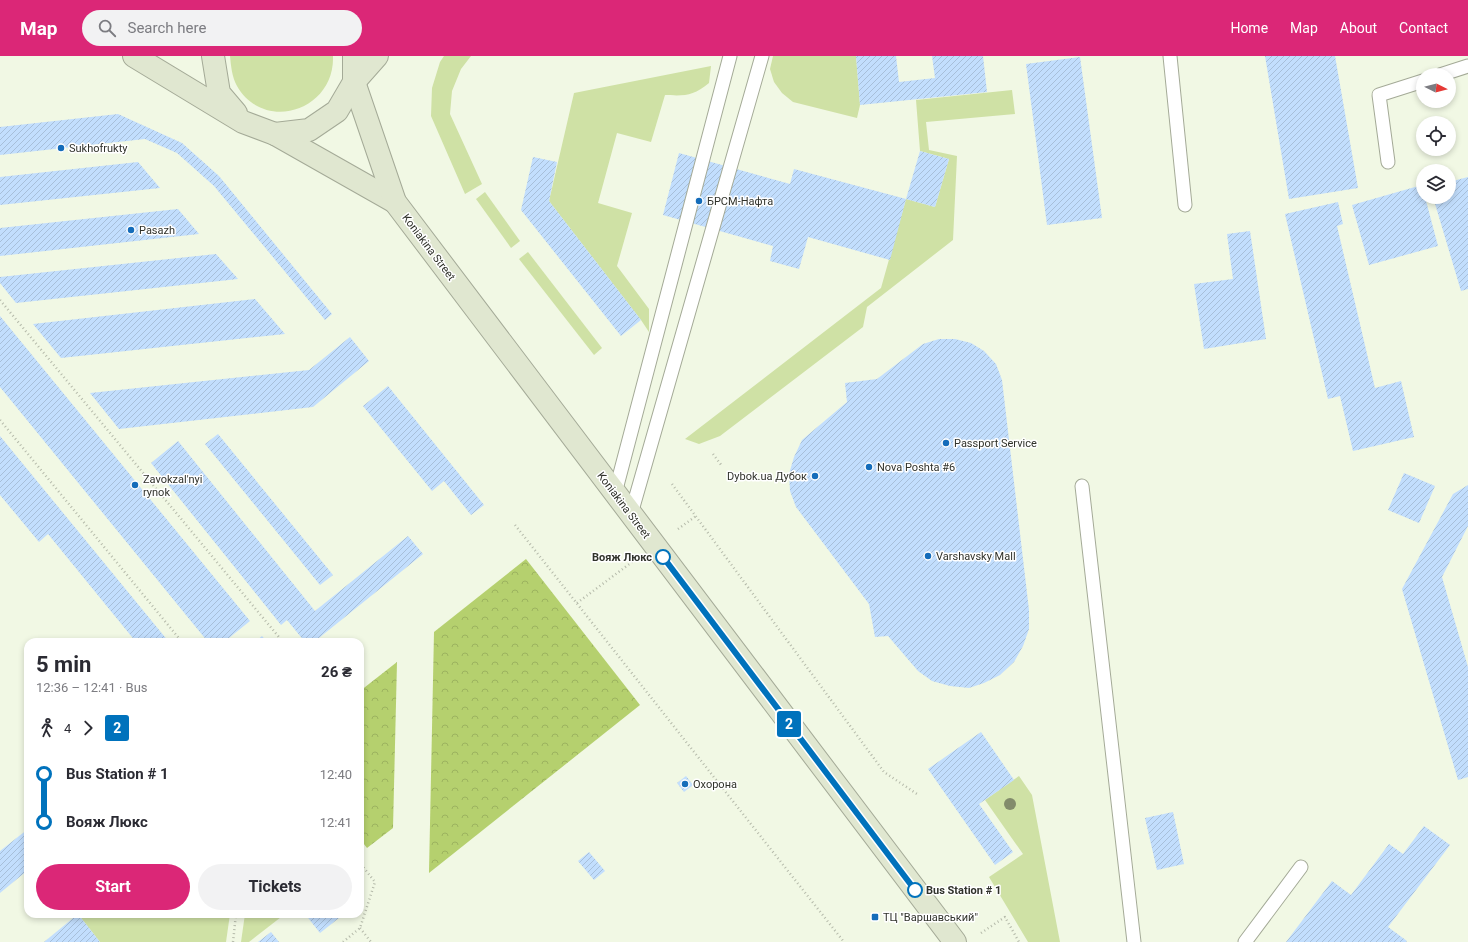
<!DOCTYPE html>
<html lang="en">
<head>
<meta charset="utf-8">
<style>
  :root { --surface:#fff; --page:#f2f2f3; --text:#2b2b33; --muted:#7c7c81; --accent:#db2777 }
  body { margin:0; font-family:Roboto,sans-serif; background:var(--page); color:var(--text); height:100vh; display:flex; flex-direction:column; font-size:15px; white-space:nowrap }
  * { box-sizing:border-box; margin:0 }
  p { font-size:13px; color:var(--muted) }
  .icon { flex:none; width:22px; height:22px; fill:none; stroke:currentColor; stroke-width:2; stroke-linecap:round; stroke-linejoin:round }
  .map { position:relative; flex:1; overflow:hidden }
  .panel { position:absolute; left:24px; top:582px; width:340px; height:280px; display:flex; flex-direction:column; background:var(--surface); border-radius:12px; box-shadow:0 2px 6px #0003 }
  .panel>* { flex:none }
  .badge { padding:0 8px; border-radius:3px; font-size:14px; line-height:26px }
  .needle { width:26px; rotate:96deg }
  .fabs { position:absolute; left:1416px; top:12px; display:grid; gap:8px }
  .fabs a { display:grid; place-items:center; width:40px; height:40px; border-radius:50%; background:var(--surface); box-shadow:0 2px 6px #0003; font-size:20px }
  .map>.badge { position:absolute; translate:-50% -50%; box-shadow:0 0 0 2px #fff }
  .legs { display:flex; align-items:center; gap:6px; height:44px; padding:0 12px; font-size:13px }
  .legs p { margin-inline-start:auto }
  .summary { display:flex; align-items:center; justify-content:space-between; height:68px; padding:0 12px }
  h1 { font-size:22px; font-weight:700; line-height:30px }
  .primary-button { display:flex; gap:8px; margin-top:auto; padding:8px 12px }
  .primary-button a { flex:1; height:46px; border-radius:24px; background:var(--accent); color:#fff; font-size:16px; font-weight:700; line-height:46px; text-align:center }
  .primary-button a+a { background:var(--page); color:var(--text) }
  ul { padding:0 12px; list-style:none }
  li { display:flex; align-items:center; gap:14px; height:48px; font-size:15px }
  li i { display:grid; place-items:center; width:6px; height:100%; margin:0 5px; background:currentColor }
  li i::after { content:''; width:10px; height:10px; margin:-5px; border:3px solid; border-radius:50%; background:var(--surface) }
  li p { margin-inline-start:auto }
  li:first-child i { background:linear-gradient(#0000 50%,currentColor 0) }
  li:last-child i { background:linear-gradient(currentColor 50%,#0000 0) }
  header { display:flex; align-items:center; gap:24px; box-sizing:border-box; height:56px; padding:0 20px; background:var(--accent); color:#fff }
  header strong { font-size:19px }
  nav { display:flex; gap:22px; margin-inline-start:auto; font-size:14px }
  .search { width:280px; height:36px; background:var(--page); display:flex; align-items:center; gap:10px; box-sizing:border-box; padding:0 14px; border-radius:22px; color:var(--muted); font-size:15px }
  .map>svg:first-child { display:block }
  .grass { fill:#cfe1a5 }
  .forest { fill:url(#forest-crowns) }
  .building { fill:url(#building-hatch) }
  .lines { fill:none; stroke-linecap:round; stroke-linejoin:round }
  .lane-casing { stroke:#a4aa97; stroke-width:15 }
  .secondary-casing { stroke:#a4aa97; stroke-width:24 }
  .path { stroke:#b5baaa; stroke-width:2.5; stroke-dasharray:1 3; stroke-linecap:butt }
  .lane { stroke:#fff; stroke-width:13 }
  .secondary { stroke:#e0e7d0; stroke-width:22 }
  .tree { fill:#828b6b }
  .line-1-casing { stroke:#fff; stroke-width:9 }
  .line-1 { stroke:#0072bc; stroke-width:6 }
  .poi-dot { fill:#146cba; stroke:#fff; stroke-width:1.5 }
  .stop-1-dot { fill:#fff; stroke:#0072bc; stroke-width:2 }
  .labels { text-anchor:middle; stroke-width:3; stroke-linejoin:round; paint-order:stroke }
  .poi-label { font-size:11px; fill:#30322b; stroke:#fff; text-anchor:start }
  .street-label { font-size:11px; fill:#30322b; stroke:#fff }
  .stop-label { font-size:11px; font-weight:bold; fill:#30322b; stroke:#fff; text-anchor:end }
</style>
</head>
<body>
<header>
<strong>Map</strong>
<div class="search"><svg class="icon" aria-label="search" viewBox="0 0 24 24"><circle cx="10" cy="10" r="6"/><path d="M15 15l6 6"/></svg>Search here</div>
<nav><a>Home</a><a>Map</a><a>About</a><a>Contact</a></nav>
</header>
<div class="map">
<svg width="1468" height="886" viewBox="0 0 1468 886">
  <defs>
    <pattern id="forest-crowns" width="20" height="18" patternUnits="userSpaceOnUse"><rect width="20" height="18" fill="#b5d06e"/><path d="M2 6a3 3 0 1 1 6 0M12 15a3 3 0 1 1 6 0" fill="none" stroke="#9cb35f"/></pattern>
    <pattern id="building-hatch" width="6" height="6" patternUnits="userSpaceOnUse"><rect width="6" height="6" fill="#c2defd"/><path d="M-1 1l2-2M0 6l6-6M5 7l2-2" fill="none" stroke="#a7bfd9"/></pattern>
  </defs>
  <rect width="100%" height="100%" fill="#f1f8e4"/>
  <g class="grass">
    <path d="M230,0H333C335,55 264,77 237,30C232,21 231,10 230,0Z"/>
    <path d="M444,0H471L461,13L452,35L450,58L482,128L465,138L431,60L432,32L440,6Z"/>
    <path d="M773,0H856L860,49L857,62L793,46L782,37L774,26L770,13Z"/>
    <path d="M711,10L709,27C693,40 685,40 665,39L651,86L617,77L598,147L632,157L617,210L649,253V276L641,264L549,145L574,37Z"/>
    <path d="M1012,34L1015,58L926,66L929,94L957,100L953,184L867,251L863,271L720,380L699,388L685,383L881,232L906,143L935,151L949,103L920,95L916,44Z"/>
    <path d="M485,136L520,185L511,192L476,143Z"/>
    <path d="M528,196L602,292L594,299L519,203Z"/>
    <path d="M1019,720L1032,739L1060,886H1028L989,821L1023,798L985,744Z"/>
    <path d="M78,858H230L226,886H100Z"/>
    <path d="M245,858H285L249,886H241Z"/>
  </g>
  <g class="forest">
    <path d="M526,503L640,649L429,817L434,576Z"/>
    <path d="M397,606L393,772L367,792L360,783V635Z"/>
  </g>
  <g class="building">
    <path d="M856,0H896L899,26L935,22L932,0H983L987,36L860,49Z"/>
    <path d="M1265,0H1335L1358,132L1289,143Z"/>
    <path d="M1080,1L1102,162L1047,169L1026,8Z"/>
    <path d="M118,58L182,87L219,120L332,258L325,264L214,130L177,97L145,83L0,99V71Z"/>
    <path d="M920,95L949,103L935,151L906,143Z"/>
    <path d="M679,97L790,128L794,113L906,143L890,204L808,181L799,213L770,205L773,190L663,159Z"/>
    <path d="M533,101L557,106L549,145L641,264L621,280L521,154Z"/>
    <path d="M138,106L160,132L0,149V121Z"/>
    <path d="M1468,121V233L1461,235L1433,141H1449V126Z"/>
    <path d="M1422,129L1423,141H1425L1438,190L1369,209L1352,149Z"/>
    <path d="M1338,146L1343,168L1337,170L1375,332L1401,325L1414,381L1353,395L1340,340L1328,343L1285,158Z"/>
    <path d="M178,153L199,178L0,200V172Z"/>
    <path d="M1250,175L1266,283L1204,293L1194,228L1233,223L1227,178Z"/>
    <path d="M216,198L238,223L16,247L0,227V221Z"/>
    <path d="M255,243L285,278L61,302L33,268Z"/>
    <path d="M0,260L250,565L229,582L232,586H208L0,331Z"/>
    <path d="M350,281L369,305L313,351L119,373L90,337L309,314Z"/>
    <path d="M939,283H955L971,287L984,295L996,308L1002,324L1029,554V573L1023,590L1014,606L1000,619L984,627L969,632L950,630L932,625L918,615L888,580L875,581L869,548L796,451L790,435L789,418L794,401L802,384L847,346L845,327L877,323L923,288Z"/>
    <path d="M388,330L484,449L471,459L444,425L432,435L363,350Z"/>
    <path d="M218,378L333,519L320,529L205,388Z"/>
    <path d="M0,380L169,586H136L48,478L39,486L0,439Z"/>
    <path d="M178,385L315,555L408,480L423,498L314,586H305L287,564L281,569L151,407Z"/>
    <path d="M1404,417L1435,430L1419,467L1388,454Z"/>
    <path d="M1468,429V470L1442,521L1468,611V721L1458,724L1402,533L1453,438Z"/>
    <path d="M262,580L267,586H255Z"/>
    <path d="M981,676L1014,724L979,748L1013,796L995,809L928,713Z"/>
    <path d="M686,720L693,729L684,736L677,727Z"/>
    <path d="M1173,756L1184,808L1157,814L1145,762Z"/>
    <path d="M1424,770L1450,789L1388,871L1407,885L1406,886H1286L1332,825L1351,839L1389,788L1403,798Z"/>
    <path d="M28,773V814L0,837V795Z"/>
    <path d="M589,796L605,815L594,824L578,805Z"/>
    <path d="M78,858L100,886H44Z"/>
    <path d="M305,858H335L339,862L320,877Z"/>
    <path d="M271,876L279,886H258Z"/>
  </g>
  <g class="lines">
    <defs>
      <g id="lane">
        <path d="M1170,0L1185,149"/>
        <path d="M1440,19L1468,10"/>
        <path d="M1388,106L1379,39L1423,25"/>
        <path d="M1082,430L1134,886"/>
        <path d="M615,437L730,0"/>
        <path d="M631,458L762,0"/>
        <path d="M1245,886L1301,811"/>
      </g>
      <g id="secondary">
        <path d="M134,0L243,66L275,78L395,146"/>
        <path d="M213,0L219,37L236,57"/>
        <path d="M354,0V26L395,146L955,886"/>
        <path d="M275,78L309,74L337,55L354,26L377,0"/>
      </g>
    </defs>
    <use href="#lane" class="lane-casing"/>
    <use href="#secondary" class="secondary-casing"/>
    <g class="path">
      <path d="M0,244L283,586"/>
      <path d="M0,364L182,586"/>
      <path d="M713,398L722,410"/>
      <path d="M672,428L884,716L917,738"/>
      <path d="M515,469L844,886"/>
      <path d="M678,473L696,460"/>
      <path d="M577,547L632,506"/>
      <path d="M360,872L371,886"/>
      <path d="M981,877L1005,861L1019,886"/>
      <path d="M233,886L236,858"/>
      <path d="M343,886L360,872L375,826L360,807"/>
    </g>
    <use href="#lane" class="lane"/>
    <use href="#secondary" class="secondary"/>
  </g>
  <circle class="tree" cx="1010" cy="748" r="6"/>
  <g class="lines">
    <defs>
      <path id="line-1" d="M663,501L915,834"/>
    </defs>
    <use href="#line-1" class="line-1-casing"/>
    <use href="#line-1" class="line-1"/>
  </g>
  <g class="poi-dot">
    <circle cx="61" cy="92" r="4"/>
    <circle cx="699" cy="145" r="4"/>
    <circle cx="131" cy="174" r="4"/>
    <circle cx="946" cy="387" r="4"/>
    <circle cx="869" cy="411" r="4"/>
    <circle cx="815" cy="420" r="4"/>
    <circle cx="135" cy="429" r="4"/>
    <circle cx="928" cy="500" r="4"/>
    <circle cx="685" cy="728" r="4"/>
    <rect x="871" y="857" width="8" height="8" rx="2"/>
  </g>
  <g class="stop-1-dot">
    <circle cx="663" cy="501" r="7"/>
    <circle cx="915" cy="834" r="7"/>
  </g>
  <g class="labels">
    <g class="poi-label">
      <text x="69" y="96">Sukhofrukty</text>
      <text x="707" y="149">БРСМ-Нафта</text>
      <text x="139" y="178">Pasazh</text>
      <text x="954" y="391">Passport Service</text>
      <text x="877" y="415">Nova Poshta #6</text>
      <text x="807" y="424" text-anchor="end">Dybok.ua Дубок</text>
      <text x="143" y="427">Zavokzal'nyi<tspan x="143" dy="13">rynok</tspan></text>
      <text x="936" y="504">Varshavsky Mall</text>
      <text x="693" y="732">Охорона</text>
      <text x="883" y="865">ТЦ "Варшавський"</text>
    </g>
    <g class="street-label">
      <text transform="translate(429 191) rotate(53)" y="4">Koniakina Street</text>
      <text transform="translate(624 449) rotate(53)" y="4">Koniakina Street</text>
    </g>
    <g class="stop-label">
      <text x="652" y="505">Вояж Люкс</text>
      <text x="926" y="838" text-anchor="start">Bus Station # 1</text>
    </g>
  </g>
</svg>
<div class="fabs">
<a><svg class="needle" viewBox="-14 -14 28 28"><path d="M0-13l5 13h-10z" fill="#e53935"/><path d="M0 13l5-13h-10z" fill="#7c7c81"/></svg></a>
<a><svg class="icon" aria-label="locate" viewBox="0 0 24 24"><circle cx="12" cy="12" r="6"/><path d="M12 2v4M12 18v4M2 12h4M18 12h4"/></svg></a>
<a><svg class="icon" aria-label="layers" viewBox="0 0 24 24"><path d="M12 4l9 5-9 5-9-5zM3 14l9 5 9-5"/></svg></a>
</div>
<b class="badge" style="left:789px;top:668px;background:#0072bc;color:#fff">2</b>
<section class="panel">
<div class="summary"><div><h1>5 min</h1><p>12:36 – 12:41 · Bus</p></div><b>26 ₴</b></div>
<div class="legs"><svg class="icon" aria-label="walk" viewBox="0 0 24 24"><circle cx="13" cy="4" r="2"/><path d="M13 8l-2 6 4 7M11 14l-3 7M7 12l3-4h3l4 4"/></svg>4<svg class="icon" aria-label="forward" viewBox="0 0 24 24"><path d="M9 5l7 7-7 7"/></svg><b class="badge" style="background:#0072bc;color:#fff">2</b></div>
<ul>
<li><i style="color:#0072bc"></i><b>Bus Station # 1</b><p>12:40</p></li>
<li><i style="color:#0072bc"></i><b>Вояж Люкс</b><p>12:41</p></li>
</ul>
<div class="primary-button"><a>Start</a><a>Tickets</a></div>
</section>
</div>
</body>
</html>
